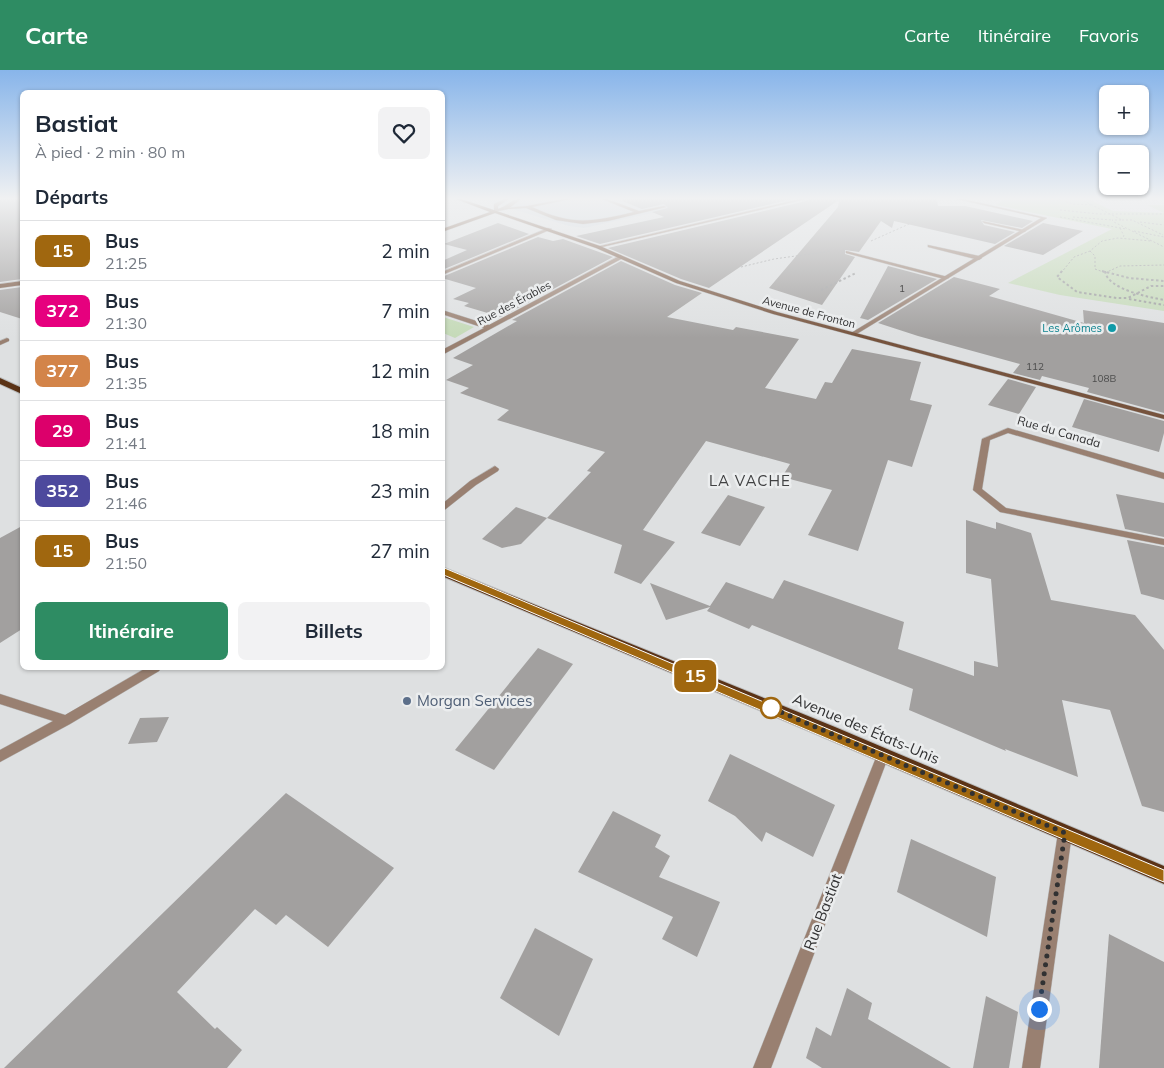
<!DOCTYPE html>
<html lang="fr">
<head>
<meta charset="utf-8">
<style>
  :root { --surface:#fff; --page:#f2f2f3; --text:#1f2937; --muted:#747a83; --line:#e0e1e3; --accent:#2e8c63 }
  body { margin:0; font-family:Mulish,sans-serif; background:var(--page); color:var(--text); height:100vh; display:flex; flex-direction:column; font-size:19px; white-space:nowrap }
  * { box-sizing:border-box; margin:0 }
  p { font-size:16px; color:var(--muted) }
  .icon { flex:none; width:28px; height:28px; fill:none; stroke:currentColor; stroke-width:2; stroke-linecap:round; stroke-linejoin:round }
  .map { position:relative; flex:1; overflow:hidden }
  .details { position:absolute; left:20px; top:20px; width:425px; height:580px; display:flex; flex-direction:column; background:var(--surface); border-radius:8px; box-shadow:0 1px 4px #0004 }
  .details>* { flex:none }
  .badge { padding:0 10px; border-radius:8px; font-size:18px; line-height:32px }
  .fabs { position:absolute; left:1099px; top:15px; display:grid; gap:10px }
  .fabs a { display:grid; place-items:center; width:50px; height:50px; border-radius:8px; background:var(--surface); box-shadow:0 1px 4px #0004; font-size:25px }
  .you { position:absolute; width:25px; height:25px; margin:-12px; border:4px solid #fff; border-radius:50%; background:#1a73e8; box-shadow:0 0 0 8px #1a73e833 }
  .map>.badge { position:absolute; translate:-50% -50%; box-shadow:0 0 0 2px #fff }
  h2 { padding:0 15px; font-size:19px; line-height:45px }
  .round { display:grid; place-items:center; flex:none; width:52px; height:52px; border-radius:8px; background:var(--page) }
  .headline { display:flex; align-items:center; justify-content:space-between; height:85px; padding:0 15px }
  h1 { font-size:24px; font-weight:700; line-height:38px }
  .button { display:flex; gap:10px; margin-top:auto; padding:10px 15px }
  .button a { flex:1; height:58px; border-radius:8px; background:var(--accent); color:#fff; font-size:20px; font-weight:700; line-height:58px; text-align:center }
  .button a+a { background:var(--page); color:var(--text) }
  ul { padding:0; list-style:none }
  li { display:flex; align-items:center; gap:15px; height:60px; padding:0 15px; border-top:1px solid var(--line) }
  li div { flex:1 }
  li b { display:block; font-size:19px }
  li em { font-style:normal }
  li .badge { min-width:55px; font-weight:700; text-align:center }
  header { display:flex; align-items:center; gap:30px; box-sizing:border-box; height:70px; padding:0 25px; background:var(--accent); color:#fff }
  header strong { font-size:24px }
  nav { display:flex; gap:28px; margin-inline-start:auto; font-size:18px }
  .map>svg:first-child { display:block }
  .built { fill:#cfd6dd }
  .green { fill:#c5dab8 }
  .building { fill:#a2a09f }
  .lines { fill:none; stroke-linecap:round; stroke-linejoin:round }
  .lane-casing { stroke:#bbbdbe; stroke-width:1 }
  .street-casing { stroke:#bbbdbe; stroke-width:1 }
  .secondary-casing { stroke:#bbbdbe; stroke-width:1 }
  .primary-casing { stroke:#bbbdbe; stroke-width:2 }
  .path-far1 { stroke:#9d9e9f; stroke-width:1; stroke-dasharray:2 2; stroke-linecap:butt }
  .path { stroke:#9d9e9f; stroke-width:2; stroke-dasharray:2.5 2.5; stroke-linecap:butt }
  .lane { fill:#998071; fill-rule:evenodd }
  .street { fill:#998071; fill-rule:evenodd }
  .secondary { fill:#76533d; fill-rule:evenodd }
  .primary { fill:#5b3316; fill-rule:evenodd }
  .line { fill:#a0670f; stroke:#fff }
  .walk { stroke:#313132; stroke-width:5; stroke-dasharray:0 9 }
  .culture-dot { fill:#0f9aa8; stroke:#ebedee; stroke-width:2 }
  .service-dot { fill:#5c6f8a; stroke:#ebedee; stroke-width:2 }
  .stop-dot { fill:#fff; stroke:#a0670f; stroke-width:2.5 }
  .labels { text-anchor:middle; stroke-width:5; stroke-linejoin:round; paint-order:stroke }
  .number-label { font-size:10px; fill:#4d4d4d }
  .far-street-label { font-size:11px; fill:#313132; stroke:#ebedee }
  .far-culture-label { font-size:11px; fill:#0d838f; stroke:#ebedee; text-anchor:end }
  .street-label { font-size:12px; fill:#313132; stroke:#ebedee }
  .quarter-label { font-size:15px; letter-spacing:1px; fill:#414243; stroke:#ebedee }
  .near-service-label { font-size:15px; fill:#4e5e75; stroke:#ebedee; text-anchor:start }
  .near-street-label { font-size:15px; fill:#313132; stroke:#ebedee }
</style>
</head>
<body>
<header>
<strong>Carte</strong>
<nav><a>Carte</a><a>Itinéraire</a><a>Favoris</a></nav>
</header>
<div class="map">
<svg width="1164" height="998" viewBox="0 0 1164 998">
  <rect width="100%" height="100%" fill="#dee0e1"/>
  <path class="built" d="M479,129H715L584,158L569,156Z"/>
  <g class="green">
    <path d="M1005,129H1088L1113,141L1164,143L1147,135H1164V241L1060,225L1008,213L1112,159L996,135Z"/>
    <path d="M443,247L474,257L455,268L443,263Z"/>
  </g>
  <g class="building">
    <path d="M0,129H22V209L0,212Z"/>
    <path d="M622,129H793L600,174L576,166L664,147L652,142L668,138L664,134L642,139L622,131Z"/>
    <path d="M808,129H937L938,136H965L1033,151L1022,158L981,150L984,155L1015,162L995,174L894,151L892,158L881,151L859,182L845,180V184L855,187L822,235L769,218L838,137L839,130L709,218L681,209L608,178L806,131Z"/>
    <path d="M498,153L529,164L442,200V191L467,180L444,174Z"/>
    <path d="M1043,153L1083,161L1043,185L1004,176Z"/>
    <path d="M538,167L553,171L563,169L613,187L501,247L464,236L469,233L453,229L476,218L442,208V207Z"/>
    <path d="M621,191L675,215L702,223L667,247L733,260L736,257L799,269L765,318L816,329L825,312L832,313L852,279L921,292L910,330L932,335L912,397L888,390L858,481L808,465L832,420L782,407L790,394L706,371L643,460L675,472L641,514L614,503L622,475L547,448L591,402L587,401L605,382L497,350L509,340L460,323L469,318L446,310L473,295L453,288L517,251L512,250Z"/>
    <path d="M888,196L937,209L868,250L860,248Z"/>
    <path d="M954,207L1000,219L989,226L1084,253L1083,240L1164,253V343L1087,322L1089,318L1042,306L1040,310L1013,303L1020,294L918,266L878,253Z"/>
    <path d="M22,217V249L0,242V220Z"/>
    <path d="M1008,309L1036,317L1019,344L988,335Z"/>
    <path d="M1084,329L1164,351V363L1159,382L1072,357Z"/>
    <path d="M1116,424L1164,433V467L1125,459Z"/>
    <path d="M728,425L765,437L740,476L701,463Z"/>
    <path d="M516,437L547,448L521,474L502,478L482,469Z"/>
    <path d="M966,450L996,459V452L1031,463L1051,530L1135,545L1164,580V742L1142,736L1110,640L1062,630L1078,707L1005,679L1006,681L909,640L913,619L752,555L749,559L707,541L710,537L666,550L650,513L710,536L726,512L773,529L784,510L904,552L898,579L974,606V591L998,597L991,509L966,503Z"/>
    <path d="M22,456V559L0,573V468Z"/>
    <path d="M1127,470L1164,477V530L1141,524Z"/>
    <path d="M538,578L573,594L494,700L455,680Z"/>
    <path d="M169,647L157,672L128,674L140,648Z"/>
    <path d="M730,684L835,735L813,787L766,762L762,772L735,746L708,731Z"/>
    <path d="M286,723L394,798L328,877L286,845L276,855L255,839L177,922L215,959L217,957L242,980L227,998H4Z"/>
    <path d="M613,741L661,765L655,777L670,786L659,807L720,832L697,887L662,869L673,847L578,802Z"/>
    <path d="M911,769L996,807L987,867L897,822Z"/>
    <path d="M535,858L593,889L559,966L500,928Z"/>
    <path d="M1109,864L1164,892V998H1099Z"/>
    <path d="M847,918L872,933L868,949L951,998H822L806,988L816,957L831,966Z"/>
    <path d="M986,926L1018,942L1009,998H973Z"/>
  </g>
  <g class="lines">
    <defs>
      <g id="lane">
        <path d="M564,129H571L532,137C572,156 592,152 634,142L602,129H607L639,141L664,136L666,137L608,151L583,154L556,150L526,138L506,139L504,138L527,136Z"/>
        <path d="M982,151L1024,160L1026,161L1024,162L984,153Z"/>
        <path d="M928,175L979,186L982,188L979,190L928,177Z"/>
        <path d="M846,181L948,207L949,208L944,209L846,183Z"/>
        <path d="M7,268L9,269V271L0,275V271Z"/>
        <path d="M495,396L499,399L498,401L476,415L442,442V434L470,411Z"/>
      </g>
      <g id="street">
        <path d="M504,129H509L498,136V139C506,137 513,128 521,129L508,139L494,142V134Z"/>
        <path d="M800,129H806L598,178L596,177Z"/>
        <path d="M956,129H963L1047,148L855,265H851V263L1041,148Z"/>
        <path d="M548,158L552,159L442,205V202Z"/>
        <path d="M621,185L623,188L442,285V280L484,258L442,244V240L489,255Z"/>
        <path d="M1008,358L1164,403V409L1008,363L990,370L982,419L1006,438L1164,469V475L1000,442L973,420L982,369Z"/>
        <path d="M146,598H161L159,601L70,654L0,692V680L53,651L0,634V624L65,645Z"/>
        <path d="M883,679L888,681L889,685L771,998H753L877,685L878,681Z"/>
        <path d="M1065,756L1070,758L1072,763L1040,998H1022L1058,763L1060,758Z"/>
      </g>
      <g id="secondary">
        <path d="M456,129H461L600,176L680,211L777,242L1164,345V349L773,244L676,213L596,178L495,143L442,162V159L490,142Z"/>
        <path d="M22,211V215L0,218V214Z"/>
      </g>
      <g id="primary">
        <path d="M0,308L22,318V324L0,314Z"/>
        <path d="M442,497L835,657L1164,796V814L823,667L442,506Z"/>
      </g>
    </defs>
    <use href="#lane" class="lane-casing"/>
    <use href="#street" class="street-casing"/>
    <use href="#secondary" class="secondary-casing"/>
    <use href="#primary" class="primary-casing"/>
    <g class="path-far1">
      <path d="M1058,129L1073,134L1093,135"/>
      <path d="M1080,129L1122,150H1112L1114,152L1164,177"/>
      <path d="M1045,130H1059"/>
      <path d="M1060,140L1099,144H1164"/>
      <path d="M1060,147L1126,159"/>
      <path d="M1073,147L1112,150"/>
      <path d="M1122,150H1132L1163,165"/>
      <path d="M1140,152L1164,155"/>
      <path d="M1120,158L1124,166L1122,168"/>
      <path d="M1134,161L1164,167"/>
      <path d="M871,171L945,138"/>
      <path d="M1090,181L1095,186V199L1106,203"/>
      <path d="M741,197L774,189L832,181"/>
      <path d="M1061,203L1074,187L1090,181L1102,171L1118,168L1151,171"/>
      <path d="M1105,203L1120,196L1164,195"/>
    </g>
    <g class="path">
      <path d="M1062,201L1057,207L1077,222L1117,228H1128L1151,216H1164"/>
      <path d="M1102,201L1129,208L1164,211"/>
      <path d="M1105,201C1107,219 1148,227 1164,230"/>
      <path d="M821,220L856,203"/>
      <path d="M1129,229L1164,235"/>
    </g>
    <use href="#lane" class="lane"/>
    <use href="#street" class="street"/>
    <use href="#secondary" class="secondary"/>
    <use href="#primary" class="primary"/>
  </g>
  <linearGradient id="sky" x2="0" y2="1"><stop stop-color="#88b5ea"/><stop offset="0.48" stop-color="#f0f1f2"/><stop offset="1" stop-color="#f0f1f2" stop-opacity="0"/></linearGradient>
  <rect width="1164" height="268" fill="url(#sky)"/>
  <path class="line" d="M442,497L1164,800V812L1159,810L439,503V498Z"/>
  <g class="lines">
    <path class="walk" d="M771,638L764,635L1065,763L1039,939"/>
  </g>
  <circle class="culture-dot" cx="1112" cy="258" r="5"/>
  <circle class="service-dot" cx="407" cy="631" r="5"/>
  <circle class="stop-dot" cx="771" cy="638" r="10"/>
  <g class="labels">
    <g class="number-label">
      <text x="902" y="222">1</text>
      <text x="1035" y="300">112</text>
      <text x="1104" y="312">108B</text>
    </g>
    <g class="far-street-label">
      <text transform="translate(514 233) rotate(-28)" y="4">Rue des Érables</text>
      <text transform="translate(809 242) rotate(15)" y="4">Avenue de Fronton</text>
    </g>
    <g class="far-culture-label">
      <text x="1102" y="262">Les Arômes</text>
    </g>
    <g class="street-label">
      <text transform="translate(1059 362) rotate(16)" y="4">Rue du Canada</text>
    </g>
    <g class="quarter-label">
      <text x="750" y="416">LA VACHE</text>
    </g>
    <g class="near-service-label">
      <text x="417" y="636">Morgan Services</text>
    </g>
    <g class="near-street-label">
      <text transform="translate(866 659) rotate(23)" y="5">Avenue des États-Unis</text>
      <text transform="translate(823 842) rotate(-69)" y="5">Rue Bastiat</text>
    </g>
  </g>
</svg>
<div class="fabs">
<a>+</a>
<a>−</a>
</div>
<div class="you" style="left:1039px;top:939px"></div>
<b class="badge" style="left:695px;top:606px;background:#a0670f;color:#fff">15</b>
<section class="details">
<div class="headline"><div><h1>Bastiat</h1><p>À pied · 2 min · 80 m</p></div><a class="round"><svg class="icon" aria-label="heart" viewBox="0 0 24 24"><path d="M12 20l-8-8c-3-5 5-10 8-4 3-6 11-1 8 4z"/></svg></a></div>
<h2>Départs</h2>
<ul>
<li><span class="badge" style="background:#a0670f;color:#fff">15</span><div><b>Bus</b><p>21:25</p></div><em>2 min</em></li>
<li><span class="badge" style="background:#e6007e;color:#fff">372</span><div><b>Bus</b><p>21:30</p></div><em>7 min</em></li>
<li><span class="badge" style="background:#d38449;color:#fff">377</span><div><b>Bus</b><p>21:35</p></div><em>12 min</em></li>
<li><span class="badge" style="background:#dc006b;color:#fff">29</span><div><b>Bus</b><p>21:41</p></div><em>18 min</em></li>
<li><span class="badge" style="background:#4d499d;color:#fff">352</span><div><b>Bus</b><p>21:46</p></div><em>23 min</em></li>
<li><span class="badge" style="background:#a0670f;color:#fff">15</span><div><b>Bus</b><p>21:50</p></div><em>27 min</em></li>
</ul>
<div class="button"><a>Itinéraire</a><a>Billets</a></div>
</section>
</div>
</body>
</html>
